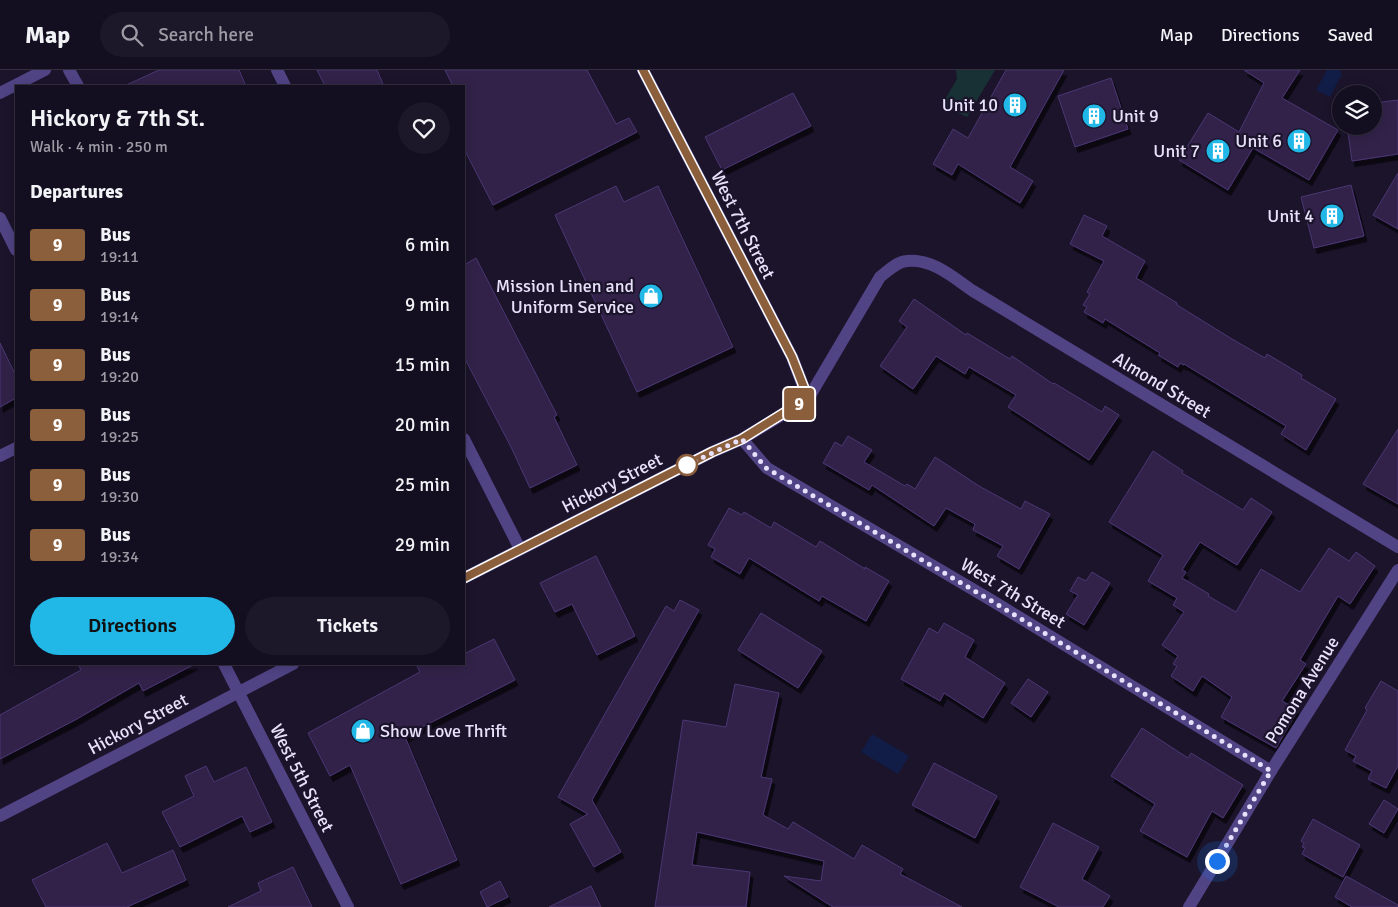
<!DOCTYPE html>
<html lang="en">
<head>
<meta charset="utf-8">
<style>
  :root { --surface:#140f20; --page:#1d1829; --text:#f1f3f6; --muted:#9d9ca5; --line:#332f3e; --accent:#21b8e8 }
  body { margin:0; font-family:Signika,sans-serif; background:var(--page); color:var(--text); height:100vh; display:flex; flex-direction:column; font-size:19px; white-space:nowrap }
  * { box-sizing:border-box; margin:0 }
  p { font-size:16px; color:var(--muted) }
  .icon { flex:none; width:28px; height:28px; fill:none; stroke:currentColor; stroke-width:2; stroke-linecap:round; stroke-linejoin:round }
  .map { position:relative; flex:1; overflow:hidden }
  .panel { position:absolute; left:15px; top:15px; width:450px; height:580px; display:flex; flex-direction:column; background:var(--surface); border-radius:0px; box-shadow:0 2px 12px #0003,0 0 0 1px var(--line) }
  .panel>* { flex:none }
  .badge { padding:0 10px; border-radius:4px; font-size:18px; line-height:32px }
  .controls { position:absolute; left:1332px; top:15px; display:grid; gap:10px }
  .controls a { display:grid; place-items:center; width:50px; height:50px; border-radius:50%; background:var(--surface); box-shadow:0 2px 12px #0003,0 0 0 1px var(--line); font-size:25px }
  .you { position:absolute; width:25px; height:25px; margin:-12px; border:4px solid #fff; border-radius:50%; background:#1a73e8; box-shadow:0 0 0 8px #1a73e833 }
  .map>.badge { position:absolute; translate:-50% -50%; box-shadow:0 0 0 2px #fff }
  h2 { padding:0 15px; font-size:19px; line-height:45px }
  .round { display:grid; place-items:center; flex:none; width:52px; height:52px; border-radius:26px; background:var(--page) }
  .overview { display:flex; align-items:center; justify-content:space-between; height:85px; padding:0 15px }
  h1 { font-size:24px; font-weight:600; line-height:38px }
  .action { display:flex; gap:10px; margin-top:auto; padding:10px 15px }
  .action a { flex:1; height:58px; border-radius:30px; background:var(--accent); color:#111; font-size:20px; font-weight:600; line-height:58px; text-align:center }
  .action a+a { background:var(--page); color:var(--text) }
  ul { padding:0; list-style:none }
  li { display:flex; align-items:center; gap:15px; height:60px; padding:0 15px }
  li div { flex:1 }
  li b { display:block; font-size:19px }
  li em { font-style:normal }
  li .badge { min-width:55px; font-weight:700; text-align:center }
  header { display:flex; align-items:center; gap:30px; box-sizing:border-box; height:70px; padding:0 25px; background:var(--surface); border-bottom:1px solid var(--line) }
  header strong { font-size:24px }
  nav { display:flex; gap:28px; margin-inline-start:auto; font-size:18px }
  .search { width:350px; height:45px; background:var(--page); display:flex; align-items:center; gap:12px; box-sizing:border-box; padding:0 18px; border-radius:28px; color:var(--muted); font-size:19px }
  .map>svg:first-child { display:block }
  .green { fill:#183134 }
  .water { fill:#111d47 }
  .building { fill:#30224a; stroke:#4b3773; filter:url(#shadow) }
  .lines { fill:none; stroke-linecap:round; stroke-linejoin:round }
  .minor { stroke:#504485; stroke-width:12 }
  .line-casing { stroke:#fff; stroke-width:11 }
  .line { stroke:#8b5e3c; stroke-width:8 }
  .walk { stroke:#e8e1fc; stroke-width:5; stroke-dasharray:0 9 }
  .stop-dot { fill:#fff; stroke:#8b5e3c; stroke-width:2.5 }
  .labels { text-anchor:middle; stroke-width:4.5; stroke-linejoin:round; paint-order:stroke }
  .poi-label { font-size:18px; fill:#e8e1fc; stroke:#1b142b; text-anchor:end }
  .street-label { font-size:18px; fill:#e8e1fc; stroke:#1b142b }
</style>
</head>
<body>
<header>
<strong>Map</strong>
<div class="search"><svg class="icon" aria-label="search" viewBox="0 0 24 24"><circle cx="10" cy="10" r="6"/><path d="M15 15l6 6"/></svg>Search here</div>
<nav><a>Map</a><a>Directions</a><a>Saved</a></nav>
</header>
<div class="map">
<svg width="1398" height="837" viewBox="0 0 1398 837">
  <defs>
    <filter id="shadow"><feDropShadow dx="3" dy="5.5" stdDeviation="0" flood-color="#0009"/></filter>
  </defs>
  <rect width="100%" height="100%" fill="#1b142b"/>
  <path class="green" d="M956,0H995L967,47L942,35L957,9Z"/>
  <g class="water">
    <path d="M1327,0H1341L1340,2L1342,4L1330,27L1316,20Z"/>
    <path d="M872,664L909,686L898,704L861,682Z"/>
  </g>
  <g class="building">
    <path d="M159,0H239L246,16H124Z"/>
    <path d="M317,0H377L384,16H325Z"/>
    <path d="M445,0H587L616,54L629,48L637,62L493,135L464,79V16H453Z"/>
    <path d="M1006,0H1064L1010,97L1033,111L1020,133L958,94L952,105L933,94L953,59L968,68Z"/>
    <path d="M1244,0H1300L1282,28L1338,60L1309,110L1253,78L1228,120L1179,90L1208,43L1239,62L1264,13Z"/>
    <path d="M1111,8L1128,59L1075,77L1058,26Z"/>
    <path d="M793,23L811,56L722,100L705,67Z"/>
    <path d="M1398,30V84L1352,91L1347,56H1374V33Z"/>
    <path d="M1398,103V159L1373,145Z"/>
    <path d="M1351,115L1364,166L1314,178L1301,127Z"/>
    <path d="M616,116L624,132L658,116L733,277L637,322L555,145Z"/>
    <path d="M1084,145L1107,156L1102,166L1145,191L1136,208L1177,233V235L1232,269L1265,288L1267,284L1302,305L1301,308L1336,329L1306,380L1281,364L1286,356L1184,294V295L1180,293L1178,297L1158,285L1160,283L1105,249L1103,253L1084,242L1087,237L1083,235L1090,224L1087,222L1104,191L1070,174Z"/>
    <path d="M476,188L557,345L554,347L577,395L530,418L511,377L464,287V195Z"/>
    <path d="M914,229L966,265L967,263L1010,289L1012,286L1053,314L1054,313L1102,342L1105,336L1119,345L1089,390L1008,337L1016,325L969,297L965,304L936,286L913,319L880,296L907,257L899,251Z"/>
    <path d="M0,273L16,306V328L0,337Z"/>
    <path d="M1398,359V434L1363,414Z"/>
    <path d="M848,366L872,380L864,392L905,416L907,414L915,419L935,387L979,416L1021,439L1025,431L1050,444L1019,499L997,486L1003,476L973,460L975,454L946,438L934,456L872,415L869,420L823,393L835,372L842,376Z"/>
    <path d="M1153,381L1183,401L1182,403L1243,440L1251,428L1272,442L1237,495L1200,472L1182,500L1186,502L1182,508L1209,524L1208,526L1236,542L1261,499L1300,522L1329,478L1349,491L1356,482L1375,496L1350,534L1338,526L1300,590L1306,594L1282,631L1298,640L1276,678L1221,647L1232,627L1202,606L1193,621L1171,606L1177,596L1173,594L1178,586L1162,575L1184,542L1173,535L1177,528L1148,511L1163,485L1109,452Z"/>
    <path d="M729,438L742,445L744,442L771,458L774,452L816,477L820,471L865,499V497L889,511L866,551L822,526L819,531L749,488L740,504L711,487L715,479L708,475Z"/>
    <path d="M596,486L635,566L597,585L572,534L555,542L540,513Z"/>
    <path d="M1092,502L1110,513L1084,555L1066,544L1078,525L1070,521L1078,507L1086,511Z"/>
    <path d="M680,530L699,540L592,730L621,782L594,797L570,754L588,744L558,727L666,536L674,541Z"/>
    <path d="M761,543L822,581L798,618L738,580Z"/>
    <path d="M944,553L974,570L965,587L1005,613L983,648L944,623L940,631L901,609L929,558L938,563Z"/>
    <path d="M494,569L515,610L416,660L417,661L405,667L457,790L401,814L350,695L330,706L308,663L420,602L416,594H464V584Z"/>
    <path d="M78,594H195L143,621L139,613L75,650L0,689V645L81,600Z"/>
    <path d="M1028,609L1048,622L1031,647L1011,633Z"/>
    <path d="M1381,611L1398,621V696L1386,718L1368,709L1372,701L1353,691L1356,686L1345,680L1367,640L1365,638Z"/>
    <path d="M735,614L779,623L761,707L772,709L763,745L788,759L793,752L854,789L862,775L903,799L900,804L962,837H833L784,806L821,811L824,791L697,762L692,795L750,802L746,837H655L683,650L726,657Z"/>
    <path d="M1142,658L1188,688L1191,683L1243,715L1223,748L1212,741L1187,787L1140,761L1155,734L1111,706Z"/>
    <path d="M934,693L997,726L975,768L912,735Z"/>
    <path d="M206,696L214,712L246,697L272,752L250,762L242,746L180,777L162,742L194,726L185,706Z"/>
    <path d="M1384,730L1398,739L1384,763L1369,754Z"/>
    <path d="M1313,749L1360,775L1343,807L1302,784L1305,778L1302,777L1304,773L1301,771Z"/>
    <path d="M1053,753L1099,777L1082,809L1110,826L1103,837H1059L1020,817Z"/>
    <path d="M107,773L122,803L173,780L186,810L127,837H46L32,810Z"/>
    <path d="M293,797L312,837H228L261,821L258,813Z"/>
    <path d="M1346,806L1398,835V837H1352L1335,827Z"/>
    <path d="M500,811L508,827L487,837L480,822Z"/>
    <path d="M591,816L601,837H549Z"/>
  </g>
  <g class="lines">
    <g class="minor">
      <path d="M69,0L78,16"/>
      <path d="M277,0L285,16"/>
      <path d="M643,0L792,287L808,329"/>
      <path d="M0,23L45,0"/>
      <path d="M0,148L16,180"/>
      <path d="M464,369L520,479"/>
      <path d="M742,369L767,398L991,530L1271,701"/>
      <path d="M0,386L16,378"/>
      <path d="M464,508L712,382L742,369L808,329L880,207C888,201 896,192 907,191C932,188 954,208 973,221L1398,477"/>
      <path d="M224,594L348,837"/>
      <path d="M0,746L293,594"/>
      <path d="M1189,837L1271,701L1398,500"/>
    </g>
  </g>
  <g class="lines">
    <defs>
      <path id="line" d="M464,508L712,382L742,369L808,328L792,287L643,0"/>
    </defs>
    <use href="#line" class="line-casing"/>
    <use href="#line" class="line"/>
    <path class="walk" d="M687,395L742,369L766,398L990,530L1271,701L1217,791"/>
  </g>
  <defs>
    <symbol id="building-disc" viewBox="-11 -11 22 22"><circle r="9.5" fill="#21b8e8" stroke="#1b142b"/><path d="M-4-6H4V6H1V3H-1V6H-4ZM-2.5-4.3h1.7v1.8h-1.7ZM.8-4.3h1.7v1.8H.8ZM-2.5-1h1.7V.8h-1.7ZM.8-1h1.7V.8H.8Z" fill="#fff"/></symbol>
    <symbol id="shop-disc" viewBox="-11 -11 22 22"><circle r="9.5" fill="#21b8e8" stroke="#1b142b"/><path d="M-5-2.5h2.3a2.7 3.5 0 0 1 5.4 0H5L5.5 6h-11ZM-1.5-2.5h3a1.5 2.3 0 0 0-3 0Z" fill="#fff"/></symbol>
  </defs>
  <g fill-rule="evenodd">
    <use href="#building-disc" x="1001" y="21" width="28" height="28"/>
    <use href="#building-disc" x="1080" y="32" width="28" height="28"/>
    <use href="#building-disc" x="1285" y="57" width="28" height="28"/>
    <use href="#building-disc" x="1204" y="67" width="28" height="28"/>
    <use href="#building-disc" x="1318" y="132" width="28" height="28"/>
    <use href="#shop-disc" x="637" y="212" width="28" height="28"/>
    <use href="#shop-disc" x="349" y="647" width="28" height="28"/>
  </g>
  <circle class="stop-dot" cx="687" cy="395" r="10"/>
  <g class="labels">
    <g class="poi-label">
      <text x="998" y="41">Unit 10</text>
      <text x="1112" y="52" text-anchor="start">Unit 9</text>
      <text x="1282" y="77">Unit 6</text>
      <text x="1200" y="87">Unit 7</text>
      <text x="1314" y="152">Unit 4</text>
      <text x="634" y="222">Mission Linen and<tspan x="634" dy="21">Uniform Service</tspan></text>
      <text x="380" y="667" text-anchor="start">Show Love Thrift</text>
    </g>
    <g class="street-label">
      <text transform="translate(743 155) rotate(63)" y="6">West 7th Street</text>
      <text transform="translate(1162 315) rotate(31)" y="6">Almond Street</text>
      <text transform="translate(612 413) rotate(-27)" y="6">Hickory Street</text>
      <text transform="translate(1013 523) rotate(31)" y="6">West 7th Street</text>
      <text transform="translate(1302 620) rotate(-58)" y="6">Pomona Avenue</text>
      <text transform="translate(138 654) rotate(-28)" y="6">Hickory Street</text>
      <text transform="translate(302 708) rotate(63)" y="6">West 5th Street</text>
    </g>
  </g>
</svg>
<div class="controls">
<a><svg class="icon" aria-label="layers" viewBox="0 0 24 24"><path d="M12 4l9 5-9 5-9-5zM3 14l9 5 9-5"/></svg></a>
</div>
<div class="you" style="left:1217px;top:791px"></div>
<b class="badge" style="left:799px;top:334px;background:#8b5e3c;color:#fff">9</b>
<section class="panel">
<div class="overview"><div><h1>Hickory &amp; 7th St.</h1><p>Walk · 4 min · 250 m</p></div><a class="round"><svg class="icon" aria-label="heart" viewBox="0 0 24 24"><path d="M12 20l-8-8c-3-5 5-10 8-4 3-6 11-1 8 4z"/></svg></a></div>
<h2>Departures</h2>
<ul>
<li><span class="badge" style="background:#8b5e3c;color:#fff">9</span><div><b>Bus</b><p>19:11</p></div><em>6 min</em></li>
<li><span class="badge" style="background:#8b5e3c;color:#fff">9</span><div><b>Bus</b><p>19:14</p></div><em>9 min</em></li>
<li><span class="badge" style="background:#8b5e3c;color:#fff">9</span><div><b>Bus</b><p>19:20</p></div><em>15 min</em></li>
<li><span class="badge" style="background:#8b5e3c;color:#fff">9</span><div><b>Bus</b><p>19:25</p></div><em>20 min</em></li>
<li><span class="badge" style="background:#8b5e3c;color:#fff">9</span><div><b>Bus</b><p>19:30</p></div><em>25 min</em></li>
<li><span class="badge" style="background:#8b5e3c;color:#fff">9</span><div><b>Bus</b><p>19:34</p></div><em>29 min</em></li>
</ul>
<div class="action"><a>Directions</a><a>Tickets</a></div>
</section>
</div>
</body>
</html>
